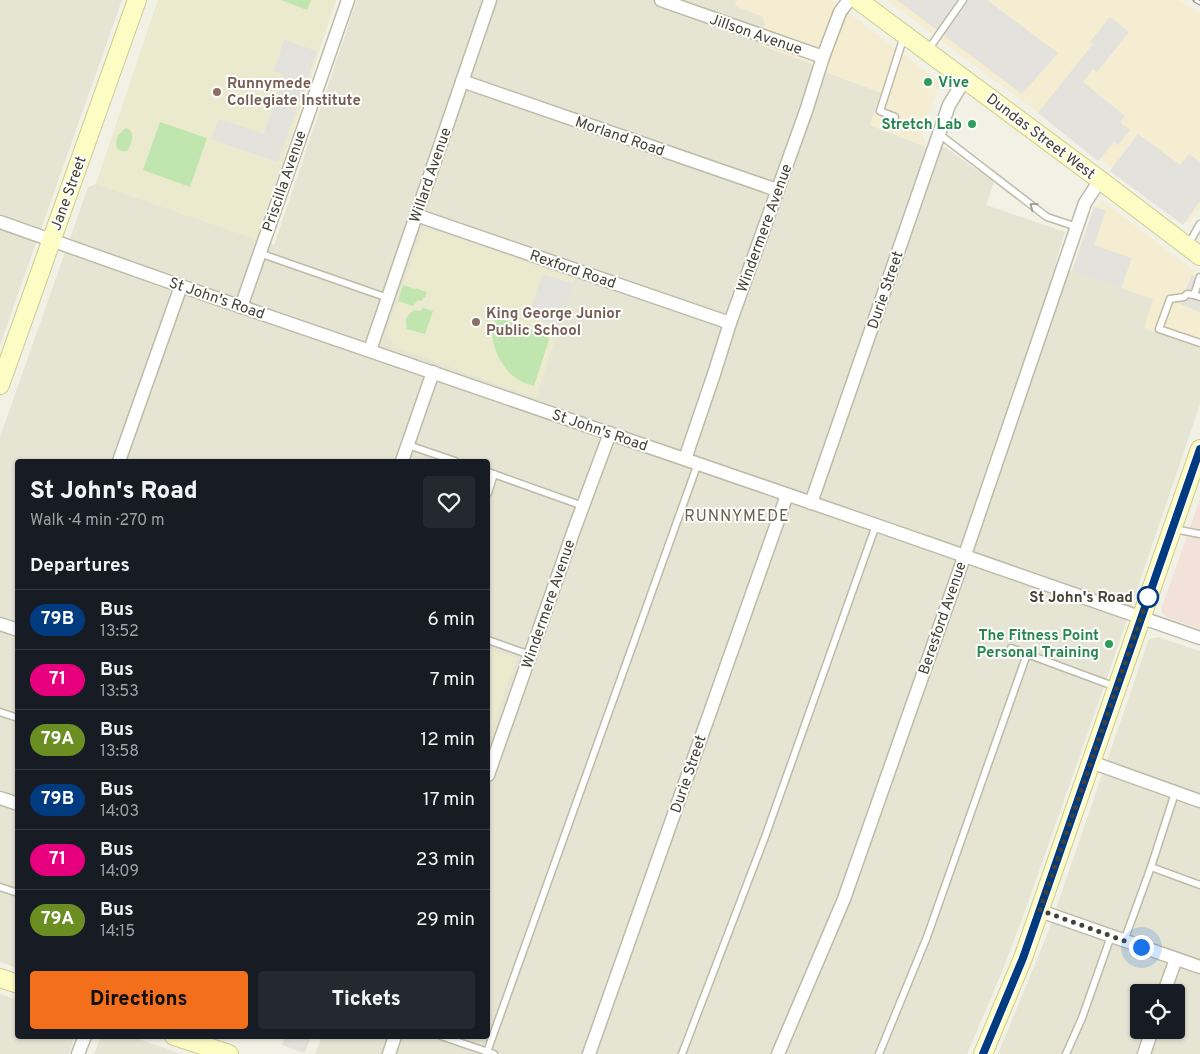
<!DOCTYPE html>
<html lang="en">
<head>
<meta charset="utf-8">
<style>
  :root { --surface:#171b24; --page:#242831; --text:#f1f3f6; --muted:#9ea1a6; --line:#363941; --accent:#f36f1c }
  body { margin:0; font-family:Overpass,sans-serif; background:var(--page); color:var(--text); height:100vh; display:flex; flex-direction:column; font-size:19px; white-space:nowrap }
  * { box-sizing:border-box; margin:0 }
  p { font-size:16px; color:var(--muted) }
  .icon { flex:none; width:28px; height:28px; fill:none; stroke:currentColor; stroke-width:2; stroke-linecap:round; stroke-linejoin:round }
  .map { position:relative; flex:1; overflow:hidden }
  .side { position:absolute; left:15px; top:459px; width:475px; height:580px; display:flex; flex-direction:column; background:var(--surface); border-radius:5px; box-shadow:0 1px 4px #0004 }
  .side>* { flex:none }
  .badge { padding:0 10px; border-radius:16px; font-size:18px; line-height:32px }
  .fabs { position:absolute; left:1130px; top:984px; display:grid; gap:10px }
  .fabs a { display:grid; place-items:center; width:55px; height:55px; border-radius:5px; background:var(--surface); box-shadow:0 1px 4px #0004; font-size:25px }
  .you { position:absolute; width:25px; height:25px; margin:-12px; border:4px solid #fff; border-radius:50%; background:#1a73e8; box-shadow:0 0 0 8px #1a73e833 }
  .map>.badge { position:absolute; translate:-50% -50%; box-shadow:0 0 0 2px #fff }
  h2 { padding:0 15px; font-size:19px; line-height:45px }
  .round { display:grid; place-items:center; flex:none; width:52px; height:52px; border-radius:5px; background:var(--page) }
  .summary { display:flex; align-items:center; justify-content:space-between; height:85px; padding:0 15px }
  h1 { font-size:24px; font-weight:800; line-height:38px }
  .action { display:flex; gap:10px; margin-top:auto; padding:10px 15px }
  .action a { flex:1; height:58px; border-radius:5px; background:var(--accent); color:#111; font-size:20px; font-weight:800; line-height:58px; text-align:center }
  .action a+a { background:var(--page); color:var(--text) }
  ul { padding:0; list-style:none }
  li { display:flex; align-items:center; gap:15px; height:60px; padding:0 15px; border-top:1px solid var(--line) }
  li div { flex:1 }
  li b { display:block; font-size:19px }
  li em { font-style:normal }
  li .badge { min-width:55px; font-weight:700; text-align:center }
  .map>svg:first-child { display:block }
  .residential { fill:#e6e4d3; fill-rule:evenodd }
  .commercial { fill:#f4edd1 }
  .education { fill:#ebeacf }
  .medical { fill:#f2e2d9 }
  .green { fill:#c0e5af }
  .parking { fill:#e3e2dd }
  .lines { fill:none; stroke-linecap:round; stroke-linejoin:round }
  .lane-casing { stroke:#bdbba8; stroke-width:9 }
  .street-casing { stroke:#bdbba8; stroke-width:15 }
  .secondary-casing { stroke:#cecc94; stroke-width:20 }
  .lane { stroke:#fff; stroke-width:6 }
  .street { stroke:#fff; stroke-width:12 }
  .secondary { stroke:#fdfcc5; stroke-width:18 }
  .rail-casing { stroke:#959595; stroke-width:5 }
  .rail { stroke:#fff; stroke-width:3; stroke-dasharray:9; stroke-linecap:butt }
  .oneway { stroke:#a2a09a }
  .line-casing { stroke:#fff; stroke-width:11 }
  .line { stroke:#003b80; stroke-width:8 }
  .walk { stroke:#444235; stroke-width:5; stroke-dasharray:0 9 }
  .leisure-dot { fill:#2e9e5b; stroke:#fff; stroke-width:2 }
  .education-dot { fill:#8d6e63; stroke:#fff; stroke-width:2 }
  .stop-dot { fill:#fff; stroke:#003b80; stroke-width:2.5 }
  .labels { text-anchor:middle; stroke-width:4; stroke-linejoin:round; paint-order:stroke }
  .street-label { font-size:15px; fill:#444235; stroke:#fff }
  .leisure-label { font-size:15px; font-weight:bold; fill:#27864d; stroke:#fff; text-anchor:end }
  .education-label { font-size:15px; font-weight:bold; fill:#785e54; stroke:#fff; text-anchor:start }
  .stop-label { font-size:15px; font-weight:bold; fill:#444235; stroke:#fff; text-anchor:end }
  .neighbourhood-label { font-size:16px; letter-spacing:1px; fill:#67624d; stroke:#fff }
</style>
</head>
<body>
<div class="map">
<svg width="1200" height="1054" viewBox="0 0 1200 1054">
  <rect width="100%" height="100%" fill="#f2f1e5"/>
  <g class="residential">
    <path d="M0,0H122L0,345Z"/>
    <path d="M357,0H737L735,6L762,16L765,24L807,62L828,73L882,93L870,125L926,147H945L994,182L986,205L1065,232L1055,265L1154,299L1144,328L1200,348V404L1106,681L1024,914L1001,974L967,1054H315L322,1036H488V461H18L17,968L0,962V437L88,187L96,184L274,245Z"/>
    <path d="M1158,637L1200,651V1054H998L1047,935L1149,639ZM1139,992H1176V1030H1139Z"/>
    <path d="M0,994L17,1000L18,1036H75L69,1054H0Z"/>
    <path d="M101,1036H130L181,1054H94Z"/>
  </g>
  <g class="commercial">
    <path d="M737,0H832L940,82L922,132L926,147L870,125L881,93L828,73L807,62L759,45L765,24L762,16L735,6Z"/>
    <path d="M887,0H1179L1200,13V208L1188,224Z"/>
    <path d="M1103,201L1200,276V348L1144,328L1153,299L1072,271L1094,207Z"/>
  </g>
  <g class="education">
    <path d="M158,0H336L258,240L96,184Z"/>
    <path d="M428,229L443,233L575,279L536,398L391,346L392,343L389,336L386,334L421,232Z"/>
    <path d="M488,649L517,658L488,738Z"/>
  </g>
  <path class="medical" d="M1200,499V629L1166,617L1162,613L1161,609Z"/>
  <g class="green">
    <path d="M281,0H311L307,10Z"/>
    <path d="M160,122L207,138L190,187L143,170Z"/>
    <path d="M126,128C136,131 132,144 127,151H122L117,149C114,139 118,134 126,128Z"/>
    <path d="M403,285L415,289V288L427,292L425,297L421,301L418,300L413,306L398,301Z"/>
    <path d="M423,308L433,311L425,334L407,329C405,317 406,317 414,310L420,311Z"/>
    <path d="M496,317L546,335L549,340L534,386C529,384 523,383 519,380C504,372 490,347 493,329C493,325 495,321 496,317Z"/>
  </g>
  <g class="parking">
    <path d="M897,0H987L1058,53L1022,94Z"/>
    <path d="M1110,17L1129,32L1097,72L1093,69L1083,82L1125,116L1120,122L1130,130L1118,145L1114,142L1098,161L1038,113L1093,44L1090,42Z"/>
    <path d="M284,40L317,51L278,162L211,139L219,119L264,134L284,75L274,71Z"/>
    <path d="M1138,134L1180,165L1189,154L1200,162V201L1183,225L1110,171Z"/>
    <path d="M1094,207L1106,210L1094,245L1132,258L1121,288L1072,271Z"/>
    <path d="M543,274L574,284L559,327L533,318L535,313L530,311Z"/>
    <path d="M1192,275L1200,281V312L1180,304Z"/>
    <path d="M281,1036H312L304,1053L282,1045L284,1039L281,1038Z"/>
  </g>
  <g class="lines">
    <defs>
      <g id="lane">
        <path d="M928,50L963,0"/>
        <path d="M895,117L880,111L904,36"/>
        <path d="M939,134L1047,217L1077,227"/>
        <path d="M1188,245L1200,224"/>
        <path d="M259,253L388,298"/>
        <path d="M1200,277L1194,295L1200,297"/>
        <path d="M1194,295L1187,294L1184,297L1170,299L1159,329L1200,343"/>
        <path d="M408,445L455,461"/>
        <path d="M488,472L583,506"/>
        <path d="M488,493L494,474"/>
        <path d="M1174,529L1200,534"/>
        <path d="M488,640L530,655"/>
        <path d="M1011,648L1116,687"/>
        <path d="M0,712L18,718"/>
        <path d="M1151,867L1200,885"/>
        <path d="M0,887L18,893"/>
        <path d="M1124,941L1151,867L1175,793"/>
        <path d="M441,1036L494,1054"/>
        <path d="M487,1052L698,463"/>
        <path d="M682,1054L765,837L876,525"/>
        <path d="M879,1054L927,937L1027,654"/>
        <path d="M1066,1054L1082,1018L1111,936"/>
      </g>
      <g id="street">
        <path d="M661,0L823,57"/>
        <path d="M462,81L777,190"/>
        <path d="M416,215L730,323"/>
        <path d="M0,222L181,286L876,525L1200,638"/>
        <path d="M241,307L348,0"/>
        <path d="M370,350L490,0"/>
        <path d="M685,459L714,374L730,323L806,111L823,57L840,12L849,0"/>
        <path d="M119,461L181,286"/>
        <path d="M402,461L433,372"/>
        <path d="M811,503L949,105L965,79"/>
        <path d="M0,624L18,630"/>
        <path d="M1091,762L1200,801"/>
        <path d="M488,775L574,530L610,433"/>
        <path d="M0,798L18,804"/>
        <path d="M1040,911L1200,967"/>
        <path d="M1164,992L1176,959"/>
        <path d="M78,1054L85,1036"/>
        <path d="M389,1054L395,1036"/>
        <path d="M589,1054L787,495"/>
        <path d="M778,1054L844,899L968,546L1085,203L1100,180"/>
        <path d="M1144,1054L1152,1030"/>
      </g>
      <g id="secondary">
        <path d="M858,0L1100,180L1200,256"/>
        <path d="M0,385L137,0"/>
        <path d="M0,978L18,984"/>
        <path d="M174,1036L229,1054"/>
        <path d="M983,1054L1023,958L1200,449"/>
      </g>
    </defs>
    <use href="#lane" class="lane-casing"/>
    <use href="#street" class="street-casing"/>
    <use href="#secondary" class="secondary-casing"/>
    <use href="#lane" class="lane"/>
    <use href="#street" class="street"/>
    <use href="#secondary" class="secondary"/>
    <defs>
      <path id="rail" d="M1195,0L1200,3"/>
    </defs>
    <use href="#rail" class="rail-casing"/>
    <use href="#rail" class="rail"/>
  </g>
  <defs><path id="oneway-chevron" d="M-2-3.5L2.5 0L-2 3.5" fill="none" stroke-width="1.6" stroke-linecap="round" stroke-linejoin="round" transform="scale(1.25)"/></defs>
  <use class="oneway" href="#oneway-chevron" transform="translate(1033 206) rotate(-143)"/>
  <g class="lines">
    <defs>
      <path id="line" d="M983,1054L1023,958L1200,449"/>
    </defs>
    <use href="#line" class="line-casing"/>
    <use href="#line" class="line"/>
    <path class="walk" d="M1141,947L1040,910L1148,597"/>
  </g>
  <g class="leisure-dot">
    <circle cx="928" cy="82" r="5"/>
    <circle cx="972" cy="124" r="5"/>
    <circle cx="1109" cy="644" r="5"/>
  </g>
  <g class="education-dot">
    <circle cx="217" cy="92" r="5"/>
    <circle cx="476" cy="322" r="5"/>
  </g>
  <circle class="stop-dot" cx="1148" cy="597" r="10"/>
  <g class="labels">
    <g class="street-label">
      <text transform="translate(756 34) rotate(19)" y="5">Jillson Avenue</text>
      <text transform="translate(620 136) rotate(19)" y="5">Morland Road</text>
      <text transform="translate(1041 136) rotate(37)" y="5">Dundas Street West</text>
      <text transform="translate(430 175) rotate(-71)" y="5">Willard Avenue</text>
      <text transform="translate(284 181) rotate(-71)" y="5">Priscilla Avenue</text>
      <text transform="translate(68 193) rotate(-70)" y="5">Jane Street</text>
      <text transform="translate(764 228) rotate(-70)" y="5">Windermere Avenue</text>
      <text transform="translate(573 269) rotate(19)" y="5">Rexford Road</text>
      <text transform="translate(885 290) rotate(-71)" y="5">Durie Street</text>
      <text transform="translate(217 298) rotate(19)" y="5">St John's Road</text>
      <text transform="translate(600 430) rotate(19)" y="5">St John's Road</text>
      <text transform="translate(548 604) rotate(-71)" y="5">Windermere Avenue</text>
      <text transform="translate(942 618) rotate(-71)" y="5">Beresford Avenue</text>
      <text transform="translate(688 774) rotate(-71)" y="5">Durie Street</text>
    </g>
    <g class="leisure-label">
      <text x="938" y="87" text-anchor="start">Vive</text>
      <text x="962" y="129">Stretch Lab</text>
      <text x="1099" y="640">The Fitness Point<tspan x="1099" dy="17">Personal Training</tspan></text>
    </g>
    <g class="education-label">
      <text x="227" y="88">Runnymede<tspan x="227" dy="17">Collegiate Institute</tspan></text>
      <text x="486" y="318">King George Junior<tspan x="486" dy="17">Public School</tspan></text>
    </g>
    <g class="stop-label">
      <text x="1133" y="602">St John's Road</text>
    </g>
    <g class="neighbourhood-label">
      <text x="737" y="521">RUNNYMEDE</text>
    </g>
  </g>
</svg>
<div class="fabs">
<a><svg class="icon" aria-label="locate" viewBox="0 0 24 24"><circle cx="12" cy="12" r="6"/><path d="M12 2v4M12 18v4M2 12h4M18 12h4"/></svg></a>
</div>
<div class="you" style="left:1141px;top:947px"></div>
<section class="side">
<div class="summary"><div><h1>St John's Road</h1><p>Walk · 4 min · 270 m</p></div><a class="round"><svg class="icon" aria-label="heart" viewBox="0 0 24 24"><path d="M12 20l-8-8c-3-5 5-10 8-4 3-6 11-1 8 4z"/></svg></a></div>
<h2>Departures</h2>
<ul>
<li><span class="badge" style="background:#003b80;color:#fff">79B</span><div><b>Bus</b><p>13:52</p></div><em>6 min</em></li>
<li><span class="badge" style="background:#e6007e;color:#fff">71</span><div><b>Bus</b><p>13:53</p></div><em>7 min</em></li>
<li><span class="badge" style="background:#6b8e23;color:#fff">79A</span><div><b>Bus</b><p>13:58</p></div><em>12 min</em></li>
<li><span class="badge" style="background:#003b80;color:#fff">79B</span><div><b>Bus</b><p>14:03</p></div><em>17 min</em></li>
<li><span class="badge" style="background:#e6007e;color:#fff">71</span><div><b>Bus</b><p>14:09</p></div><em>23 min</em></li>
<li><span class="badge" style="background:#6b8e23;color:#fff">79A</span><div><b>Bus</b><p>14:15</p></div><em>29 min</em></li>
</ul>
<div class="action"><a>Directions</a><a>Tickets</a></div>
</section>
</div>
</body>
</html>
